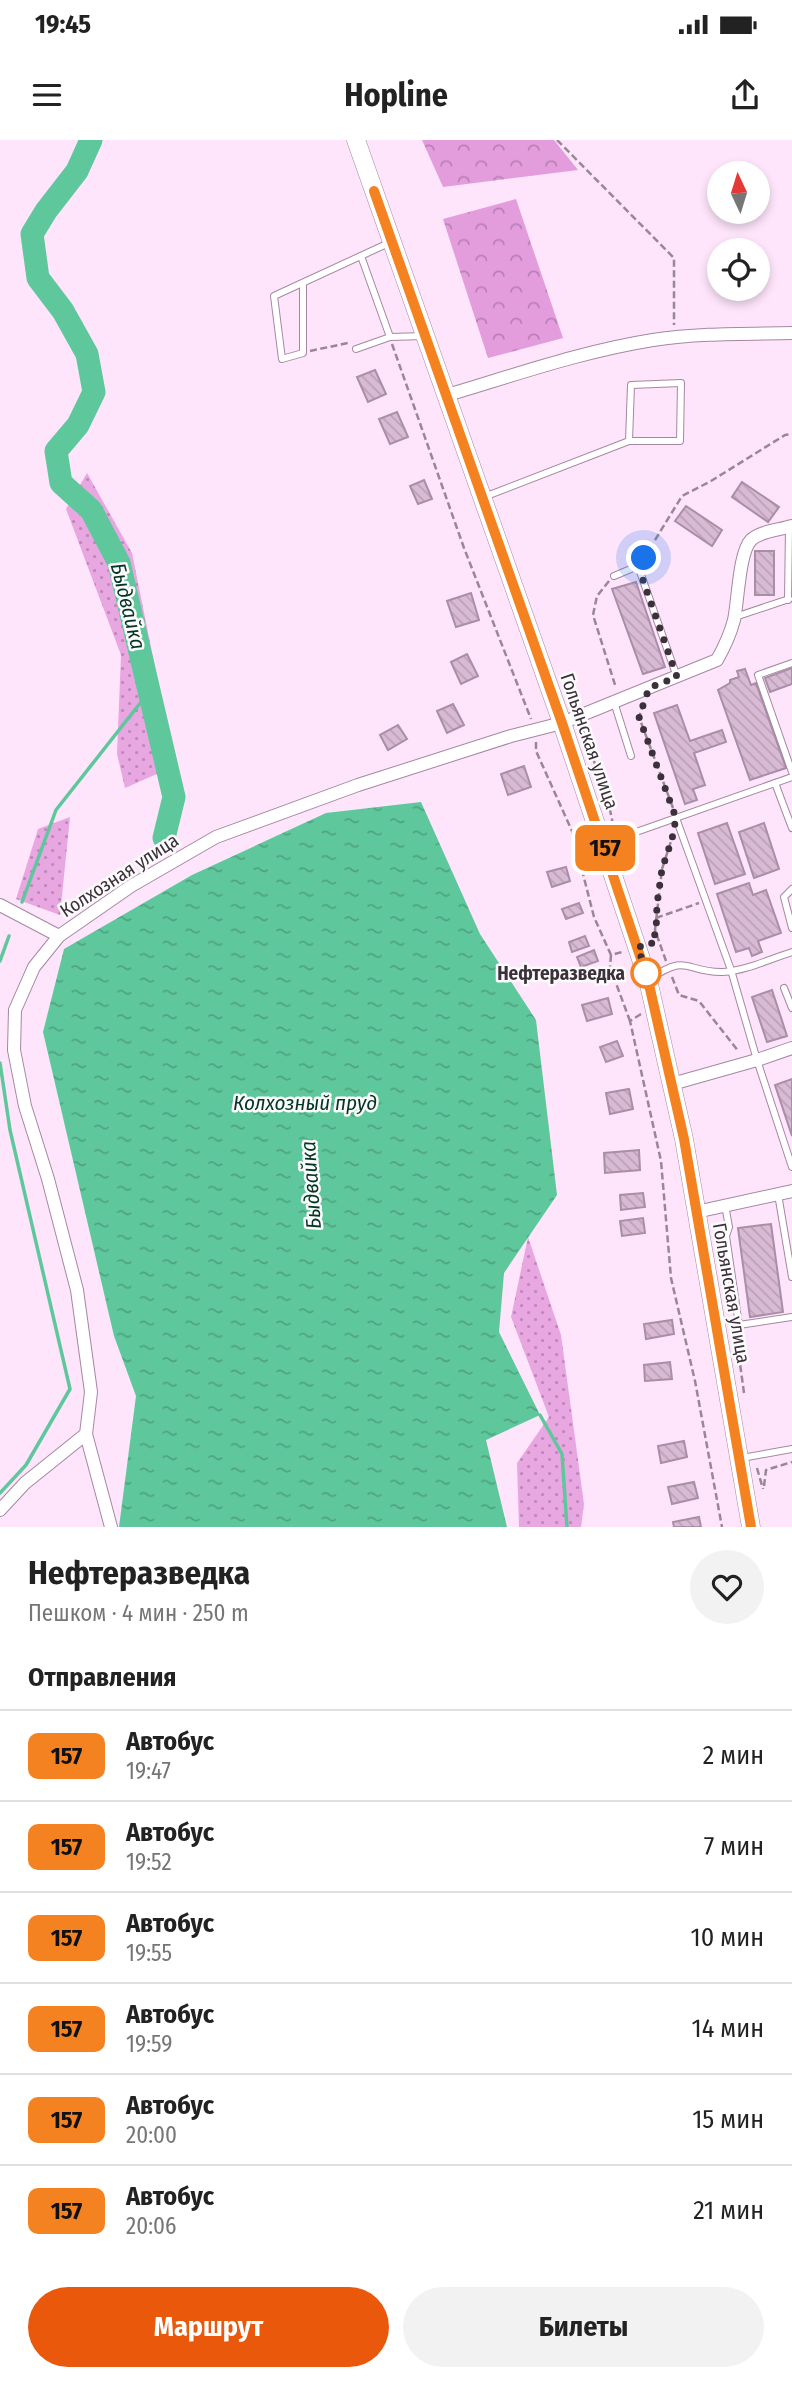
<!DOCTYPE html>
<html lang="ru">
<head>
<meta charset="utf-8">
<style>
  :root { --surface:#fff; --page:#f2f2f2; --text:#222; --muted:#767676; --line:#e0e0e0; --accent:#ea580c }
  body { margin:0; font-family:"Fira Sans Condensed",sans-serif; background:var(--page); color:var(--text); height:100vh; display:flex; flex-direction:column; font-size:26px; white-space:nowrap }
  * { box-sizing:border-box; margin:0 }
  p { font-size:23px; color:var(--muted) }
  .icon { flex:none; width:38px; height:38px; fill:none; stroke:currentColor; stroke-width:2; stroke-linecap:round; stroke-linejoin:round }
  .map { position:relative; height:1387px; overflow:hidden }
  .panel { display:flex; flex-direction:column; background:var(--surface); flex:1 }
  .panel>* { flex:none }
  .badge { padding:0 14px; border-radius:10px; font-size:24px; line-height:46px }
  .needle { width:46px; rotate:356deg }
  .controls { position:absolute; left:707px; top:21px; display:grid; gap:14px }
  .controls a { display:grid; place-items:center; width:63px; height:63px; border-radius:50%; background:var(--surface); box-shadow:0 4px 10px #0003; font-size:35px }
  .you { position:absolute; width:35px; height:35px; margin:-18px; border:5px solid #fff; border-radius:50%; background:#1a73e8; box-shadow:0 0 0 10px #1a73e833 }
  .map>.badge { position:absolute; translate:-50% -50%; box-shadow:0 0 0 4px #fff }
  h2 { padding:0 28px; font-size:26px; line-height:63px }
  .round { display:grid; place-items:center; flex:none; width:74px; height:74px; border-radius:37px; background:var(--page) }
  .summary { display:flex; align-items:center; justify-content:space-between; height:119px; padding:0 28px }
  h1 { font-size:33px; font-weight:700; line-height:52px }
  .primary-button { display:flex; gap:14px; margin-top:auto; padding:14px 28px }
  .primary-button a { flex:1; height:80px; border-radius:42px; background:var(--accent); color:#fff; font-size:28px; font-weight:700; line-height:80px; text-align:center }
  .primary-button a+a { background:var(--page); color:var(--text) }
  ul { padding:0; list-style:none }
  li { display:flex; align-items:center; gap:21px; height:91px; padding:0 28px; border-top:2px solid var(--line) }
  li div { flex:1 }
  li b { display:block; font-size:26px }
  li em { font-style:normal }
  li .badge { min-width:77px; font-weight:700; text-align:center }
  .status { display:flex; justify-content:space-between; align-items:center; height:49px; padding:0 35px; background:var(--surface); direction:ltr }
  .status svg { height:19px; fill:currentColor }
  header { display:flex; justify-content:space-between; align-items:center; height:91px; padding:0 28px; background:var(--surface); font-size:32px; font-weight:700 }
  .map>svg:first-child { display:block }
  .grass { fill:url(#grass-dots) }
  .forest { fill:url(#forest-crowns) }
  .water { fill:url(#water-ripples) }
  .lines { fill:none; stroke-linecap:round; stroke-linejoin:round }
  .stream { stroke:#5ec89c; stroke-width:3.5 }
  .river { stroke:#5ec89c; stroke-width:23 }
  .building { fill:url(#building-back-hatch); stroke:#aa8da7; stroke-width:2 }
  .lane-casing { stroke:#a488a1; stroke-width:8 }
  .street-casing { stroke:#a488a1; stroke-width:14 }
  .secondary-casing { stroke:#a488a1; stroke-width:19 }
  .path { stroke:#998797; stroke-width:2.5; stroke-dasharray:7 3.5; stroke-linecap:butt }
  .lane { stroke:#fff; stroke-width:6 }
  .street { stroke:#fff; stroke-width:12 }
  .secondary { stroke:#fff; stroke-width:18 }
  .line-casing { stroke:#fff; stroke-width:16 }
  .line { stroke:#f58220; stroke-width:10 }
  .walk { stroke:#3c303b; stroke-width:7; stroke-dasharray:0 12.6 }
  .stop-dot { fill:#fff; stroke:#f58220; stroke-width:3.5 }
  .labels { text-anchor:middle; stroke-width:5; stroke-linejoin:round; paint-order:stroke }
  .street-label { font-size:19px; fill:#3c303b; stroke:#fbfbfb }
  .stop-label { font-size:19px; font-weight:bold; fill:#3c303b; stroke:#fbfbfb; text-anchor:end }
  .water-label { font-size:21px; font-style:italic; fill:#043524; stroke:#fbfbfb }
</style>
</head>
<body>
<div class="status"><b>19:45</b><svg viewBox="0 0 49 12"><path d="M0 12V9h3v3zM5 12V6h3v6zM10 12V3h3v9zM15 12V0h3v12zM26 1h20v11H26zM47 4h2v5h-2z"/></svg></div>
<header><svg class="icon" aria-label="menu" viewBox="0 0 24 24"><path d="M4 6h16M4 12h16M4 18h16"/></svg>Hopline<svg class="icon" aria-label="share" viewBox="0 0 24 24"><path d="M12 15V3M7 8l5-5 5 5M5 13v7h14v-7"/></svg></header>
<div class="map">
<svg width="792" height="1387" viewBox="0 0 792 1387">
  <defs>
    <pattern id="grass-dots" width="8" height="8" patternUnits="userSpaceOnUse" patternTransform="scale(1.75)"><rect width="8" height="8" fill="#e8a7e1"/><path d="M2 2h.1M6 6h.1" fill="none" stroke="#bd88b8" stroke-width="1.8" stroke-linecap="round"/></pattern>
    <pattern id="forest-crowns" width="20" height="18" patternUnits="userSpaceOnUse" patternTransform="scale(1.75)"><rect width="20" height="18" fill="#e39cdc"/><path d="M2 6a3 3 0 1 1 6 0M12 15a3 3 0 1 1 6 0" fill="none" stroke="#b980b4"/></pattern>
    <pattern id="water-ripples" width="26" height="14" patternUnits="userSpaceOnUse" patternTransform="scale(1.75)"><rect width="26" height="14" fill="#5ec89c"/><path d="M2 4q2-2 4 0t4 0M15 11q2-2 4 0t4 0" fill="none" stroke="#4fa380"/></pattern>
    <pattern id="building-back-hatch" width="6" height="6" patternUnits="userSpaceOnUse" patternTransform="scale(1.75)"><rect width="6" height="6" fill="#d9bad5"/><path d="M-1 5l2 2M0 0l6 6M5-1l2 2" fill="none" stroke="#bba0b8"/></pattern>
  </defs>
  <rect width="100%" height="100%" fill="#fee5fb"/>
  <g class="grass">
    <path d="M87,333L132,413L175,626L125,648L117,614L121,515L66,369Z"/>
    <path d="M70,677L60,775L16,759L38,689Z"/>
    <path d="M528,1097L561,1195L584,1364L581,1387H519L517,1323L549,1277L511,1177Z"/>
  </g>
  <g class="forest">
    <path d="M422,0H554L578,30L443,47Z"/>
    <path d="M516,59L563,198L488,218L443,79Z"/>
  </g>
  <path class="water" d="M421,662L480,794L536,880L557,1055L504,1133L499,1192L540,1275L486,1300L507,1387H119L136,1256L114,1196L43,892L64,809L192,735L326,673Z"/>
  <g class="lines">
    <g class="stream">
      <path d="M22,762L56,670L149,552"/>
      <path d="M0,821L9,796"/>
      <path d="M0,923L10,990L70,1249L26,1325L0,1353"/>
      <path d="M540,1275L562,1314L567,1387"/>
    </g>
    <path class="river" d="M91,0L77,31L46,71L32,94L38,138L63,171L87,214L94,252L78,285L56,311L61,343L91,370L119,423L174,657L164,698"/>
  </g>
  <g class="building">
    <path d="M375,230L386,254L368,262L357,237Z"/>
    <path d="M397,272L408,297L390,304L379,279Z"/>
    <path d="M424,340L432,359L418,364L410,346Z"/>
    <path d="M742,342L779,367L768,382L732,357Z"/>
    <path d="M686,366L722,390L712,406L675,381Z"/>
    <rect x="755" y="411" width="19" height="44"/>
    <path d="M636,442L665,527L643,534L612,449Z"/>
    <path d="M471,453L479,480L456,487L447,461Z"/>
    <path d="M467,514L478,536L461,544L451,522Z"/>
    <path d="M792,528V544L770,552L765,538Z"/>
    <path d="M745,529L751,545L756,543L786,628L750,640L718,550L730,543V540L739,537L737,531Z"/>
    <path d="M453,564L464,585L447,593L437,571Z"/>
    <path d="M677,565L690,601L722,590L726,602L694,613L705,645L693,649L697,660L685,664L654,573Z"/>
    <path d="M398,585L407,599L388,610L380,595Z"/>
    <path d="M524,626L531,647L508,655L501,634Z"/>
    <path d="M727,683L745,734L715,744L698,693Z"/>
    <path d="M764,683L779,729L754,738L739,692Z"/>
    <path d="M566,727L570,741L552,747L547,732Z"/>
    <path d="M749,743L753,755L766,750L781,793L758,801L762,812L752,816L749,808L736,812L717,754Z"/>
    <path d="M579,763L583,773L566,779L562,769Z"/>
    <path d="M585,796L589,806L572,812L569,802Z"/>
    <path d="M594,810L598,821L581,827L577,817Z"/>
    <path d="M772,850L787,896L767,902L752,857Z"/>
    <path d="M608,858L612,874L587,881L582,865Z"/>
    <path d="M617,901L623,916L606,922L600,907Z"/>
    <path d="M792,939V996L775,945Z"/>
    <path d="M629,949L633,969L610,974L606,953Z"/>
    <path d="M639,1010L640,1030L605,1033L604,1013Z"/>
    <path d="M643,1053L645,1067L621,1070L620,1055Z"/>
    <path d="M643,1078L645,1093L622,1096L620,1081Z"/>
    <path d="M771,1084L783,1172L750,1177L738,1088Z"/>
    <path d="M672,1180L674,1194L646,1199L644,1184Z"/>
    <path d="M670,1222L672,1239L645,1241L644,1225Z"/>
    <path d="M684,1301L687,1317L661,1323L658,1306Z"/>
    <path d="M694,1342L698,1358L672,1364L668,1347Z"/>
    <path d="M699,1377L701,1387H674L673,1382Z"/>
  </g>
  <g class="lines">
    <defs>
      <g id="lane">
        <path d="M361,116L390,197"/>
        <path d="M303,143V213L282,219L274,156C313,138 352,120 391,102"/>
        <path d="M356,209L390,197L424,196"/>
        <path d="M484,357L629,301H680L681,243L631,245L629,301"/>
        <path d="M614,436L638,426L677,537"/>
        <path d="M788,460L789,388"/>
        <path d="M735,477L789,459"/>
        <path d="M792,523L758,535L792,632"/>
        <path d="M614,562L631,616"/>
        <path d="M775,643L792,688"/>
        <path d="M676,678L731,830L757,920L792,1027"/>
        <path d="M605,703L792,637"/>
        <path d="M792,749L784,757L792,788"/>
        <path d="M650,839C689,812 685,833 723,832C745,831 770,819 792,812"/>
        <path d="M784,848L792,868"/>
        <path d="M778,1054L792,1137"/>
        <path d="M725,1065L729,1087L726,1096L739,1185L792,1177"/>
        <path d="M742,1318L792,1309"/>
      </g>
      <g id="street">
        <path d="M447,255C515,235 583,211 653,200C699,193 746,194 792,193"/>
        <path d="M0,765L59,796"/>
        <path d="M672,944L757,920L792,908"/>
        <path d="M696,1072L792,1051"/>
        <path d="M86,1294L111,1387"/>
        <path d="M0,1370L25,1343L86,1294L91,1252L77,1150L48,1039L25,966L14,910L15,870L34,827L59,796L131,746L216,697L358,645L511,596L562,583L717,520C725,506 730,495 734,480C738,462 739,412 751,400C760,391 780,390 792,386"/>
      </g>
      <path id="secondary" d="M356,0L562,583L648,840L684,999L751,1387"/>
    </defs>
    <use href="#lane" class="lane-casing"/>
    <use href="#street" class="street-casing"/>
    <use href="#secondary" class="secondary-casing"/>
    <g class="path">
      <path d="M557,0L674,118V185"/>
      <path d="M392,204L464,408L531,579"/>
      <path d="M310,211L348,203"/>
      <path d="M644,418L682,356L711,341L785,295L792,294"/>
      <path d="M609,441L597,456L593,475L616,548"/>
      <path d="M644,563L639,577L673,668"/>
      <path d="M582,589L607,656L614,689"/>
      <path d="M536,602V611L572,691L594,777L611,815L622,812"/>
      <path d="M656,778L699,763"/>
      <path d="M611,815L610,827L630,881"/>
      <path d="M666,821L655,790L662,729L673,695"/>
      <path d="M672,837L679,855L699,861L739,912"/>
      <path d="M641,874L630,881L661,1021L671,1138L695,1241L722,1387"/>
      <path d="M736,1194L744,1253"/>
      <path d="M757,1328L763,1349"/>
      <path d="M764,1346L766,1330L792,1322"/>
    </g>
    <use href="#lane" class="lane"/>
    <use href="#street" class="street"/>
    <use href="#secondary" class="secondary"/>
  </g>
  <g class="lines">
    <defs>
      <path id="line" d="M374,51L562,583L648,840L684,999L751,1387"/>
    </defs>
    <use href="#line" class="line-casing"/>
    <use href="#line" class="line"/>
    <path class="walk" d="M644,418L638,426L677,537L649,548L639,577L676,678L672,699L662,729L657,764L656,794L649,798L652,804L638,807L646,833"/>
  </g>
  <circle class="stop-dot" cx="646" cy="833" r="14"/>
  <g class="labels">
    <g class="street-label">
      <text transform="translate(590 601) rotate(71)" y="7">Гольянская улица</text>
      <text transform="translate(119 735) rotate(-33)" y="7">Колхозная улица</text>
      <text transform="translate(732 1153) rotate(80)" y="7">Гольянская улица</text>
    </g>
    <g class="stop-label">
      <text x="625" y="840">Нефтеразведка</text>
    </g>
    <g class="water-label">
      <text transform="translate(128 466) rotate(76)" y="7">Быдвайка</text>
      <text x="305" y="970">Колхозный пруд</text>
      <text transform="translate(311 1045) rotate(-94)" y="7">Быдвайка</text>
    </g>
  </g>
</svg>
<div class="controls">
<a><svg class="needle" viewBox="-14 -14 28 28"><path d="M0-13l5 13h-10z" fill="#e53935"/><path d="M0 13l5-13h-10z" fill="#767676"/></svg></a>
<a><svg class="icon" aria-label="locate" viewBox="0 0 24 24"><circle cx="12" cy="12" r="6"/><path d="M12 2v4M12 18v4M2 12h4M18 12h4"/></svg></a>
</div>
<div class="you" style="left:644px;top:418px"></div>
<b class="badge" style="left:605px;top:708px;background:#f58220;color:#111">157</b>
</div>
<section class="panel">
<div class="summary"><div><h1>Нефтеразведка</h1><p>Пешком · 4 мин · 250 m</p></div><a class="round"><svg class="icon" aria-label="heart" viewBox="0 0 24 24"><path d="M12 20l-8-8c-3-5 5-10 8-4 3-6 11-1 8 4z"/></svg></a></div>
<h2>Отправления</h2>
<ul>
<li><span class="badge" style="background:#f58220;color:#111">157</span><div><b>Автобус</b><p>19:47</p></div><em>2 мин</em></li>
<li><span class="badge" style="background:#f58220;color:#111">157</span><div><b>Автобус</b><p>19:52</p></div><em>7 мин</em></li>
<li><span class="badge" style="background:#f58220;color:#111">157</span><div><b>Автобус</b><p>19:55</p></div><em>10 мин</em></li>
<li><span class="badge" style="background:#f58220;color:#111">157</span><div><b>Автобус</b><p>19:59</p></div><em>14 мин</em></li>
<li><span class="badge" style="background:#f58220;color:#111">157</span><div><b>Автобус</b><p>20:00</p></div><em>15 мин</em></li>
<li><span class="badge" style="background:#f58220;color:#111">157</span><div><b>Автобус</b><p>20:06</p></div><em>21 мин</em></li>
</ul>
<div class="primary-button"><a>Маршрут</a><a>Билеты</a></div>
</section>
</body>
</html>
